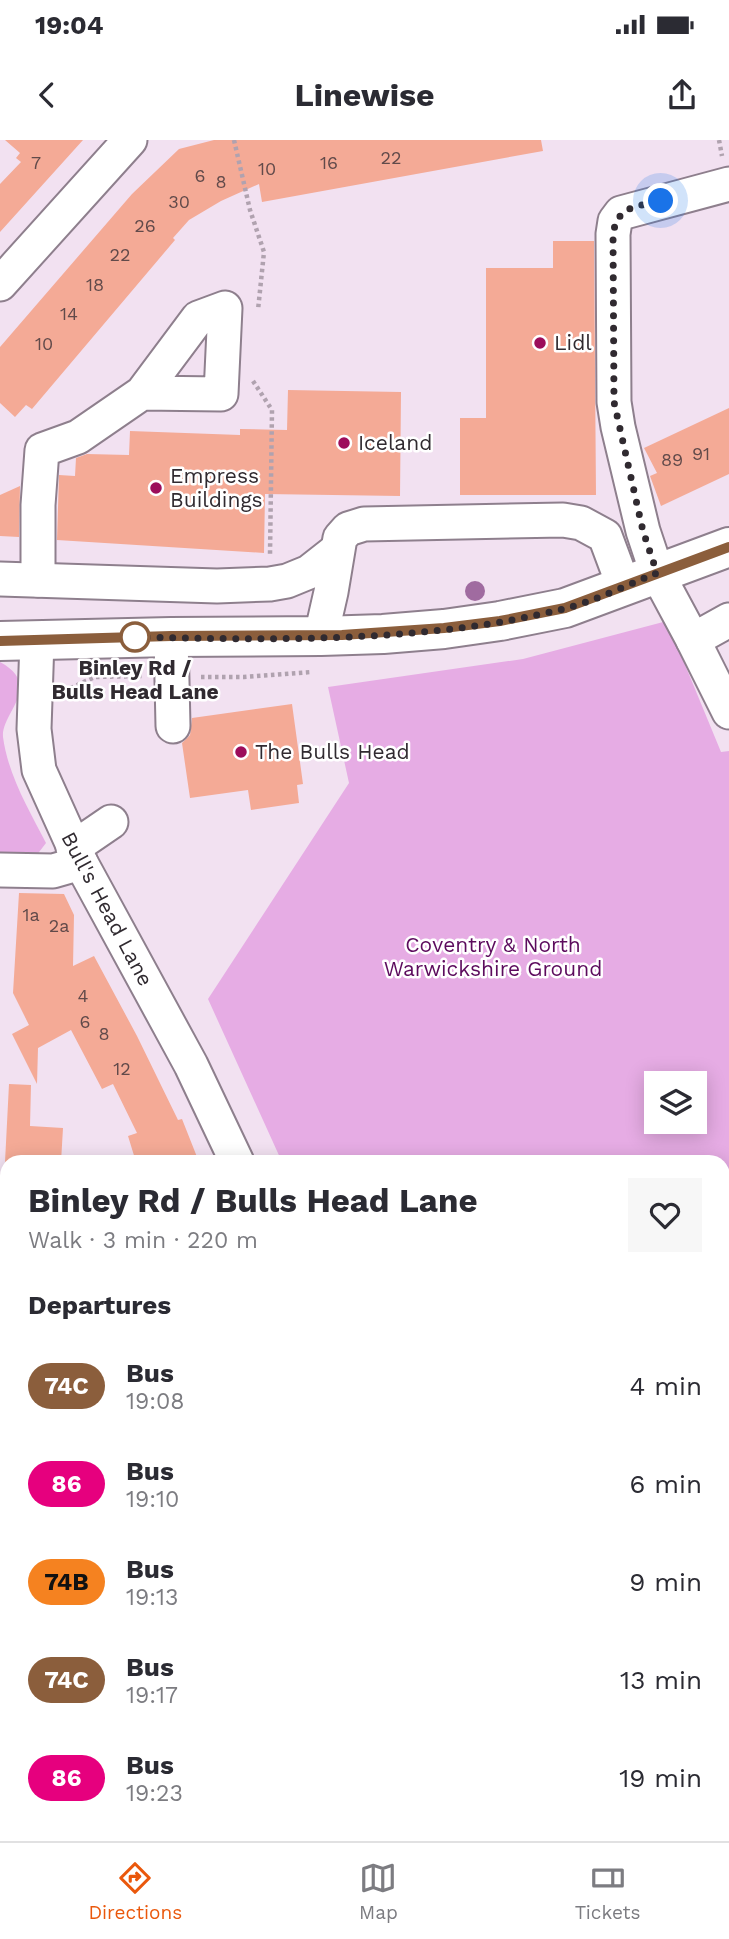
<!DOCTYPE html>
<html lang="en">
<head>
<meta charset="utf-8">
<style>
  :root { --surface:#fff; --page:#f7f7f7; --text:#2b2b33; --muted:#7c7c81; --line:#e1e1e2; --accent:#ea580c }
  body { margin:0; font-family:"Work Sans",sans-serif; background:var(--page); color:var(--text); height:100vh; display:flex; flex-direction:column; font-size:26px; white-space:nowrap }
  * { box-sizing:border-box; margin:0 }
  p { font-size:23px; color:var(--muted) }
  .icon { flex:none; width:38px; height:38px; fill:none; stroke:currentColor; stroke-width:2; stroke-linecap:round; stroke-linejoin:round }
  .map { position:relative; flex:1; overflow:hidden }
  .panel { position:absolute; left:0px; top:1015px; width:730px; height:686px; display:flex; flex-direction:column; background:var(--surface); border-radius:21px 21px 0 0; box-shadow:0 4px 18px #0003 }
  .panel>* { flex:none }
  .badge { padding:0 14px; border-radius:23px; font-size:24px; line-height:46px }
  .tools { position:absolute; left:644px; top:931px; display:grid; gap:14px }
  .tools a { display:grid; place-items:center; width:63px; height:63px; border-radius:0px; background:var(--surface); box-shadow:0 4px 18px #0003; font-size:35px }
  .you { position:absolute; width:35px; height:35px; margin:-18px; border:5px solid #fff; border-radius:50%; background:#1a73e8; box-shadow:0 0 0 10px #1a73e833 }
  .map>.badge { position:absolute; translate:-50% -50%; box-shadow:0 0 0 4px #fff }
  h2 { padding:0 28px; font-size:26px; line-height:63px }
  .round { display:grid; place-items:center; flex:none; width:74px; height:74px; border-radius:0px; background:var(--page) }
  .summary { display:flex; align-items:center; justify-content:space-between; height:119px; padding:0 28px }
  h1 { font-size:33px; font-weight:700; line-height:52px }
  ul { padding:0; list-style:none }
  li { display:flex; align-items:center; gap:21px; height:98px; padding:0 28px }
  li div { flex:1 }
  li b { display:block; font-size:26px }
  li em { font-style:normal }
  li .badge { min-width:77px; font-weight:700; text-align:center }
  .status { display:flex; justify-content:space-between; align-items:center; height:49px; padding:0 35px; background:var(--surface); direction:ltr }
  .status svg { height:19px; fill:currentColor }
  header { display:flex; justify-content:space-between; align-items:center; height:91px; padding:0 28px; background:var(--surface); font-size:32px; font-weight:700 }
  .menu { display:flex; justify-content:space-around; align-items:center; height:98px; border-top:2px solid var(--line); background:var(--surface); font-size:19px; color:var(--muted) }
  .menu a { display:grid; justify-items:center; gap:4px }
  .menu .selected { color:var(--accent) }
  .map>svg:first-child { display:block }
  .green { fill:#e6ace4; fill-rule:evenodd }
  .building { fill:#f4aa96 }
  .lines { fill:none; stroke-linecap:round; stroke-linejoin:round }
  .minor-casing { stroke:#8e7f8d; stroke-width:37 }
  .major-casing { stroke:#8e7f8d; stroke-width:42 }
  .path { stroke:#b0a2af; stroke-width:4.5; stroke-dasharray:3.5 3.5; stroke-linecap:butt }
  .minor { stroke:#fff; stroke-width:33 }
  .major { stroke:#fff; stroke-width:38 }
  .tree { fill:#a06ba0 }
  .line-casing { stroke:#fff; stroke-width:16 }
  .line { stroke:#8b5e3c; stroke-width:10 }
  .walk { stroke:#302a30; stroke-width:7; stroke-dasharray:0 12.6 }
  .poi-dot { fill:#9c0d5b; stroke:#fff; stroke-width:2.5 }
  .stop-dot { fill:#fff; stroke:#8b5e3c; stroke-width:3.5 }
  .labels { text-anchor:middle; stroke-width:5; stroke-linejoin:round; paint-order:stroke }
  .number-label { font-size:18px; fill:#614a4a }
  .poi-label { font-size:21px; fill:#302a30; stroke:#fff; text-anchor:start }
  .stop-label { font-size:21px; font-weight:bold; fill:#302a30; stroke:#fff }
  .street-label { font-size:21px; fill:#302a30; stroke:#fff }
  .park-label { font-size:21px; fill:#5c0b5d; stroke:#fff }
</style>
</head>
<body>
<div class="status"><b>19:04</b><svg viewBox="0 0 49 12"><path d="M0 12V9h3v3zM5 12V6h3v6zM10 12V3h3v9zM15 12V0h3v12zM26 1h20v11H26zM47 4h2v5h-2z"/></svg></div>
<header><svg class="icon" aria-label="back" viewBox="0 0 24 24"><path d="M15 5l-7 7 7 7"/></svg>Linewise<svg class="icon" aria-label="share" viewBox="0 0 24 24"><path d="M12 15V3M7 8l5-5 5 5M5 13v7h14v-7"/></svg></header>
<div class="map">
<svg width="729" height="1701" viewBox="0 0 729 1701">
  <rect width="100%" height="100%" fill="#f2e1f1"/>
  <g class="green">
    <path d="M667,481L721,612L729,611V1065L723,1076V1022H282L208,859L349,643L328,547L523,519ZM656,943H695V982H656Z"/>
    <path d="M0,522C44,546 1,573 3,597C8,635 29,670 46,703L36,716L0,714Z"/>
  </g>
  <g class="building">
    <path d="M5,0H83L0,92V44L21,22L16,18L20,13Z"/>
    <path d="M214,0H541L543,11L262,62L259,44L221,61L189,80L173,98L175,100L32,269L26,265L15,277L0,263V207L132,54L179,9Z"/>
    <path d="M553,101H594L596,355H460V278H486V128H553Z"/>
    <path d="M288,250L401,252L400,356L265,354L264,413L57,400L59,335L75,336L76,318L87,314L129,315L130,291L240,295V289L287,290Z"/>
    <path d="M729,268V334L661,366L650,336L657,333L644,308Z"/>
    <path d="M20,346L19,397L0,396V355Z"/>
    <path d="M292,564L303,644L297,645L299,663L251,670L248,650L190,658L182,603L190,595L192,578Z"/>
    <path d="M19,753L64,754L74,775L73,826L94,816L137,896L178,980L182,979L199,1022H136L128,996L137,993L113,944L102,949L71,890L38,908L37,944L12,894L29,885L13,853Z"/>
    <path d="M9,944L31,945L30,986L63,988L61,1022H5Z"/>
  </g>
  <g class="lines">
    <defs>
      <g id="minor">
        <path d="M729,44L621,73L615,81L613,94L614,262L618,287L643,391L657,433L693,500L729,480"/>
        <path d="M0,144L130,0"/>
        <path d="M0,439L217,446L270,444L287,441L309,432L337,410"/>
        <path d="M38,440V365L42,310L78,297L142,253L221,254L225,168L198,178L142,253"/>
        <path d="M321,496L331,452L340,398L348,389L364,384L563,380L581,383L605,396L624,447"/>
        <path d="M171,497L173,586"/>
        <path d="M37,500L34,589L39,630L81,723L191,925L237,1022"/>
        <path d="M693,500L729,572"/>
        <path d="M73,708L111,682"/>
        <path d="M0,730L53,731L81,723"/>
        <path d="M0,1278L7,1281"/>
        <path d="M723,1371L729,1370"/>
        <path d="M723,1534L729,1537"/>
        <path d="M0,1597L7,1602"/>
        <path d="M194,1694L210,1700"/>
        <path d="M385,1694L395,1701"/>
        <path d="M572,1701L575,1694"/>
      </g>
      <path id="major" d="M0,501L171,497L321,496L383,494L444,489L500,481L565,468L729,407"/>
    </defs>
    <use href="#minor" class="minor-casing"/>
    <use href="#major" class="major-casing"/>
    <g class="path">
      <path d="M234,0L250,70L264,112L258,170"/>
      <path d="M719,0L722,16"/>
      <path d="M253,241L272,270L270,415"/>
      <path d="M201,537H244L311,532"/>
      <path d="M64,551L95,537L143,536"/>
    </g>
    <use href="#minor" class="minor"/>
    <use href="#major" class="major"/>
  </g>
  <circle class="tree" cx="475" cy="451" r="10"/>
  <g class="lines">
    <defs>
      <path id="line" d="M0,501L171,496L342,495L444,488L500,481L565,468L729,407"/>
    </defs>
    <use href="#line" class="line-casing"/>
    <use href="#line" class="line"/>
    <path class="walk" d="M135,497C275,500 427,503 563,469C595,461 627,445 657,433L643,391L614,262L613,94C618,65 636,67 661,61"/>
  </g>
  <g class="poi-dot">
    <circle cx="540" cy="203" r="7"/>
    <circle cx="344" cy="303" r="7"/>
    <circle cx="156" cy="348" r="7"/>
    <circle cx="241" cy="612" r="7"/>
  </g>
  <circle class="stop-dot" cx="135" cy="497" r="14"/>
  <g class="labels">
    <g class="number-label">
      <text x="391" y="24">22</text>
      <text x="36" y="29">7</text>
      <text x="329" y="29">16</text>
      <text x="267" y="35">10</text>
      <text x="200" y="42">6</text>
      <text x="221" y="48">8</text>
      <text x="179" y="68">30</text>
      <text x="145" y="92">26</text>
      <text x="120" y="121">22</text>
      <text x="95" y="151">18</text>
      <text x="69" y="180">14</text>
      <text x="44" y="210">10</text>
      <text x="701" y="320">91</text>
      <text x="672" y="326">89</text>
      <text x="31" y="781">1a</text>
      <text x="59" y="792">2a</text>
      <text x="83" y="862">4</text>
      <text x="85" y="888">6</text>
      <text x="104" y="900">8</text>
      <text x="122" y="935">12</text>
    </g>
    <g class="poi-label">
      <text x="554" y="210">Lidl</text>
      <text x="358" y="310">Iceland</text>
      <text x="170" y="343">Empress<tspan x="170" dy="24">Buildings</tspan></text>
      <text x="255" y="619">The Bulls Head</text>
    </g>
    <g class="stop-label">
      <text x="135" y="535">Binley Rd /<tspan x="135" dy="24">Bulls Head Lane</tspan></text>
    </g>
    <g class="street-label">
      <text transform="translate(107 769) rotate(62)" y="7">Bull's Head Lane</text>
    </g>
    <g class="park-label">
      <text x="493" y="812">Coventry &amp; North<tspan x="493" dy="24">Warwickshire Ground</tspan></text>
    </g>
  </g>
</svg>
<div class="tools">
<a><svg class="icon" aria-label="layers" viewBox="0 0 24 24"><path d="M12 4l9 5-9 5-9-5zM3 14l9 5 9-5"/></svg></a>
</div>
<div class="you" style="left:661px;top:61px"></div>
<section class="panel">
<div class="summary"><div><h1>Binley Rd / Bulls Head Lane</h1><p>Walk · 3 min · 220 m</p></div><a class="round"><svg class="icon" aria-label="heart" viewBox="0 0 24 24"><path d="M12 20l-8-8c-3-5 5-10 8-4 3-6 11-1 8 4z"/></svg></a></div>
<h2>Departures</h2>
<ul>
<li><span class="badge" style="background:#8b5e3c;color:#fff">74C</span><div><b>Bus</b><p>19:08</p></div><em>4 min</em></li>
<li><span class="badge" style="background:#e6007e;color:#fff">86</span><div><b>Bus</b><p>19:10</p></div><em>6 min</em></li>
<li><span class="badge" style="background:#f58220;color:#111">74B</span><div><b>Bus</b><p>19:13</p></div><em>9 min</em></li>
<li><span class="badge" style="background:#8b5e3c;color:#fff">74C</span><div><b>Bus</b><p>19:17</p></div><em>13 min</em></li>
<li><span class="badge" style="background:#e6007e;color:#fff">86</span><div><b>Bus</b><p>19:23</p></div><em>19 min</em></li>
</ul>
</section>
</div>
<nav class="menu">
<a class="selected"><svg class="icon" aria-label="directions" viewBox="0 0 24 24"><path d="M12 3l9 9-9 9-9-9zM9 14v-3h6M13 9l2 2-2 2"/></svg>Directions</a>
<a><svg class="icon" aria-label="map" viewBox="0 0 24 24"><path d="M3 6l6-2 6 2 6-2v14l-6 2-6-2-6 2zM9 4v14M15 6v14"/></svg>Map</a>
<a><svg class="icon" aria-label="tickets" viewBox="0 0 24 24"><path d="M3 7h18v10H3zM15 7v10"/></svg>Tickets</a>
</nav>
</body>
</html>
